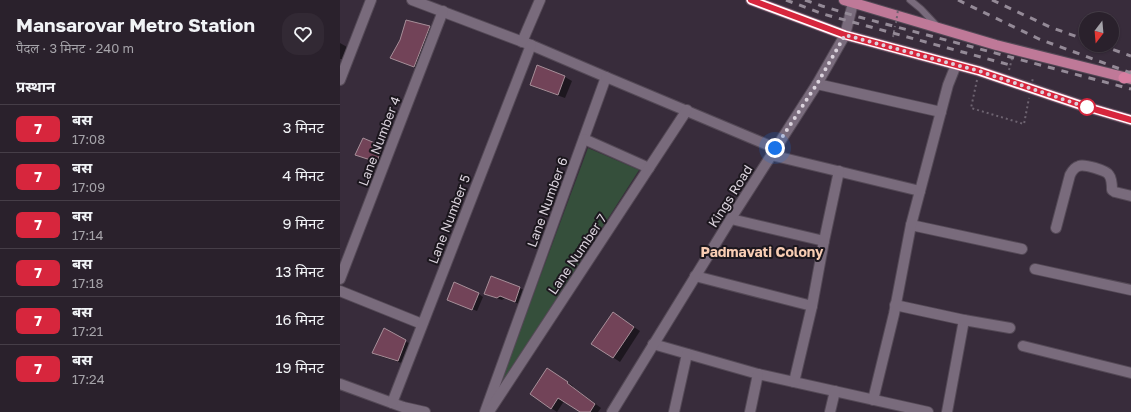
<!DOCTYPE html>
<html lang="hi">
<head>
<meta charset="utf-8">
<style>
  :root { --surface:#2a212c; --page:#322934; --text:#f1f3f6; --muted:#a5a3a9; --line:#463e48 }
  body { margin:0; font-family:"Golos Text","Noto Sans Devanagari",sans-serif; background:var(--page); color:var(--text); height:100vh; display:flex; flex-direction:column; font-size:15px; white-space:nowrap }
  * { box-sizing:border-box; margin:0 }
  p { font-size:13px; color:var(--muted) }
  .icon { flex:none; width:22px; height:22px; fill:none; stroke:currentColor; stroke-width:2; stroke-linecap:round; stroke-linejoin:round }
  .map { position:relative; flex:1; overflow:hidden }
  .side { display:flex; flex-direction:column; background:var(--surface); width:340px }
  .side>* { flex:none }
  .badge { padding:0 8px; border-radius:6px; font-size:14px; line-height:26px }
  .needle { width:26px; rotate:196deg }
  .buttons { position:absolute; left:739px; top:12px; display:grid; gap:8px }
  .buttons a { display:grid; place-items:center; width:40px; height:40px; border-radius:50%; background:var(--surface); box-shadow:0 1px 3px #0004,0 0 0 1px var(--line); font-size:20px }
  .you { position:absolute; width:20px; height:20px; margin:-10px; border:3px solid #fff; border-radius:50%; background:#1a73e8; box-shadow:0 0 0 6px #1a73e833 }
  .map>.badge { position:absolute; translate:-50% -50%; box-shadow:0 0 0 2px #fff }
  h2 { padding:0 16px; font-size:15px; line-height:36px }
  .round { display:grid; place-items:center; flex:none; width:42px; height:42px; border-radius:16px; background:var(--page) }
  .summary { display:flex; align-items:center; justify-content:space-between; height:68px; padding:0 16px }
  h1 { font-size:19px; font-weight:700; line-height:30px }
  ul { padding:0; list-style:none }
  li { display:flex; align-items:center; gap:12px; height:48px; padding:0 16px; border-top:1px solid var(--line) }
  li div { flex:1 }
  li b { display:block; font-size:15px }
  li em { font-style:normal }
  li .badge { min-width:44px; font-weight:700; text-align:center }
  main { display:flex; flex:1; min-height:0 }
  .map>svg:first-child { display:block }
  .green { fill:#354f3b }
  .shadow { fill:#0007 }
  .building { fill:#724358; stroke:#a78f99 }
  .lines { fill:none; stroke-linecap:round; stroke-linejoin:round }
  .service-casing { stroke:#544956; stroke-width:8 }
  .minor-casing { stroke:#544956; stroke-width:12 }
  .tertiary-casing { stroke:#544956; stroke-width:12 }
  .primary-casing { stroke:#544956; stroke-width:12 }
  .trunk-casing { stroke:#544956; stroke-width:12 }
  .path { stroke:#6d6370; stroke-width:2; stroke-dasharray:2 3; stroke-linecap:butt }
  .service { stroke:#796b7c; stroke-width:6 }
  .minor { stroke:#796b7c; stroke-width:10 }
  .tertiary { stroke:#796b7c; stroke-width:10 }
  .primary { stroke:#bf7998; stroke-width:10 }
  .trunk { stroke:#d67ea1; stroke-width:11 }
  .rail { stroke:#948a97; stroke-width:3; stroke-dasharray:7 7; stroke-linecap:butt }
  .path-bridge { stroke:#6d6370; stroke-width:2; stroke-dasharray:2 3; stroke-linecap:butt }
  .line-casing { stroke:#fff; stroke-width:9 }
  .line { stroke:#d7263d; stroke-width:6 }
  .walk { stroke:#dbd3dd; stroke-width:4; stroke-dasharray:0 7.2 }
  .stop-dot { fill:#fff; stroke:#d7263d; stroke-width:2 }
  .labels { text-anchor:middle; stroke-width:4; stroke-linejoin:round; paint-order:stroke }
  .street-label { font-size:13px; fill:#dbd3dd; stroke:#1c171e }
  .neighbourhood-label { font-size:14px; font-weight:bold; fill:#f8cdb3; stroke:#1c171e }
</style>
</head>
<body>
<main>
<section class="side">
<div class="summary"><div><h1>Mansarovar Metro Station</h1><p>पैदल · 3 मिनट · 240 m</p></div><a class="round"><svg class="icon" aria-label="heart" viewBox="0 0 24 24"><path d="M12 20l-8-8c-3-5 5-10 8-4 3-6 11-1 8 4z"/></svg></a></div>
<h2>प्रस्थान</h2>
<ul>
<li><span class="badge" style="background:#d7263d;color:#fff">7</span><div><b>बस</b><p>17:08</p></div><em>3 मिनट</em></li>
<li><span class="badge" style="background:#d7263d;color:#fff">7</span><div><b>बस</b><p>17:09</p></div><em>4 मिनट</em></li>
<li><span class="badge" style="background:#d7263d;color:#fff">7</span><div><b>बस</b><p>17:14</p></div><em>9 मिनट</em></li>
<li><span class="badge" style="background:#d7263d;color:#fff">7</span><div><b>बस</b><p>17:18</p></div><em>13 मिनट</em></li>
<li><span class="badge" style="background:#d7263d;color:#fff">7</span><div><b>बस</b><p>17:21</p></div><em>16 मिनट</em></li>
<li><span class="badge" style="background:#d7263d;color:#fff">7</span><div><b>बस</b><p>17:24</p></div><em>19 मिनट</em></li>
</ul>
</section>
<div class="map">
<svg width="791" height="412" viewBox="0 0 791 412">
  <rect width="100%" height="100%" fill="#382c3b"/>
  <path class="green" d="M248,148L299,170L158,390Z"/>
  <g class="shadow">
    <path d="M67,21L90,27L95,31L80,70L51,57L61,41Z"/>
    <path d="M0,43L7,47L2,59H0Z"/>
    <path d="M198,67L225,77L232,81L225,98L197,88L191,84Z"/>
    <path d="M23,139L46,150L41,164L16,155Z"/>
    <path d="M152,277L184,290L179,304L165,298L162,300L150,296Z"/>
    <path d="M139,294L143,297L137,311L108,300Z"/>
    <path d="M280,318L300,331L280,362L253,344Z"/>
    <path d="M44,329L72,345L65,364L39,356L33,353Z"/>
    <path d="M213,373L233,386V387L261,408L258,412H242L224,401L217,412L211,408Z"/>
  </g>
  <g class="building">
    <path d="M66,20L90,26L74,67L50,58L60,40Z"/>
    <path d="M197,65L225,76L218,95L190,85Z"/>
    <path d="M23,138L42,146L37,162L15,155Z"/>
    <path d="M151,276L180,287L175,302L160,296L157,298L144,294Z"/>
    <path d="M114,282L139,293L132,310L107,300Z"/>
    <path d="M273,312L294,327L273,358L251,344Z"/>
    <path d="M44,328L66,340L58,361L32,353Z"/>
    <path d="M207,368L228,382L227,383L255,404L250,412H240L218,398L211,409L190,394Z"/>
  </g>
  <g class="lines">
    <defs>
      <path id="service" d="M570,0L581,9L597,26"/>
      <g id="minor">
        <path d="M72,0L191,45L266,77L145,412"/>
        <path d="M182,42L200,0"/>
        <path d="M266,77L435,148"/>
        <path d="M0,80L31,0"/>
        <path d="M477,84L601,112"/>
        <path d="M244,139L309,168"/>
        <path d="M431,155L580,191"/>
        <path d="M391,219L484,241"/>
        <path d="M571,225L682,249"/>
        <path d="M716,228L730,175C732,171 735,167 739,166C744,164 766,170 769,175C772,179 772,186 772,190L775,192L791,196"/>
        <path d="M695,269L791,290"/>
        <path d="M355,276L472,306"/>
        <path d="M0,279L103,11"/>
        <path d="M0,291L82,324"/>
        <path d="M555,305L624,320L607,412"/>
        <path d="M624,320L670,328"/>
        <path d="M313,344L418,374L588,412"/>
        <path d="M683,346L791,373"/>
        <path d="M454,382L472,306L484,241L499,171"/>
        <path d="M0,384L63,407L85,412"/>
        <path d="M533,400L554,314L571,225L608,85L616,65"/>
        <path d="M52,403L191,45"/>
        <path d="M150,410L347,110"/>
        <path d="M334,412L347,354"/>
        <path d="M410,412L418,374"/>
        <path d="M490,412L495,391"/>
      </g>
      <path id="tertiary" d="M272,412L395,212L477,84L505,35L513,3"/>
      <g id="primary">
        <path d="M411,0L505,35L639,71L740,105L791,120"/>
        <path d="M504,0L656,45L791,79"/>
      </g>
      <path id="trunk" d="M784,78L791,76"/>
    </defs>
    <use href="#service" class="service-casing"/>
    <use href="#minor" class="minor-casing"/>
    <use href="#tertiary" class="tertiary-casing"/>
    <use href="#primary" class="primary-casing"/>
    <use href="#trunk" class="trunk-casing"/>
    <g class="path">
      <path d="M553,37L555,26"/>
      <path d="M669,70L672,59"/>
      <path d="M637,80L631,108L684,124L689,98"/>
    </g>
    <use href="#service" class="service"/>
    <use href="#minor" class="minor"/>
    <use href="#tertiary" class="tertiary"/>
    <use href="#primary" class="primary"/>
    <use href="#trunk" class="trunk"/>
    <g class="rail">
      <path d="M446,0L483,14L670,65"/>
      <path d="M465,0L482,6L519,17L791,89"/>
      <path d="M618,0L699,39L791,73"/>
      <path d="M652,0L710,27L746,40"/>
      <path d="M760,45L791,56"/>
    </g>
    <g class="path-bridge">
      <path d="M556,23L558,10"/>
      <path d="M690,91L693,78"/>
    </g>
  </g>
  <g class="lines">
    <defs>
      <path id="line" d="M411,0L505,35L639,71L740,105L791,120"/>
    </defs>
    <use href="#line" class="line-casing"/>
    <use href="#line" class="line"/>
    <path class="walk" d="M435,148L477,84L505,35L639,71L752,109L747,107"/>
  </g>
  <circle class="stop-dot" cx="747" cy="107" r="8"/>
  <g class="labels">
    <g class="street-label">
      <text transform="translate(39 141) rotate(-69)" y="5">Lane Number 4</text>
      <text transform="translate(390 196) rotate(-58)" y="5">Kings Road</text>
      <text transform="translate(207 202) rotate(-70)" y="5">Lane Number 6</text>
      <text transform="translate(109 219) rotate(-69)" y="5">Lane Number 5</text>
      <text transform="translate(237 254) rotate(-56)" y="5">Lane Number 7</text>
    </g>
    <g class="neighbourhood-label">
      <text x="422" y="257">Padmavati Colony</text>
    </g>
  </g>
</svg>
<div class="buttons">
<a><svg class="needle" viewBox="-14 -14 28 28"><path d="M0-13l5 13h-10z" fill="#e53935"/><path d="M0 13l5-13h-10z" fill="#a5a3a9"/></svg></a>
</div>
<div class="you" style="left:435px;top:148px"></div>
</div>
</main>
</body>
</html>
